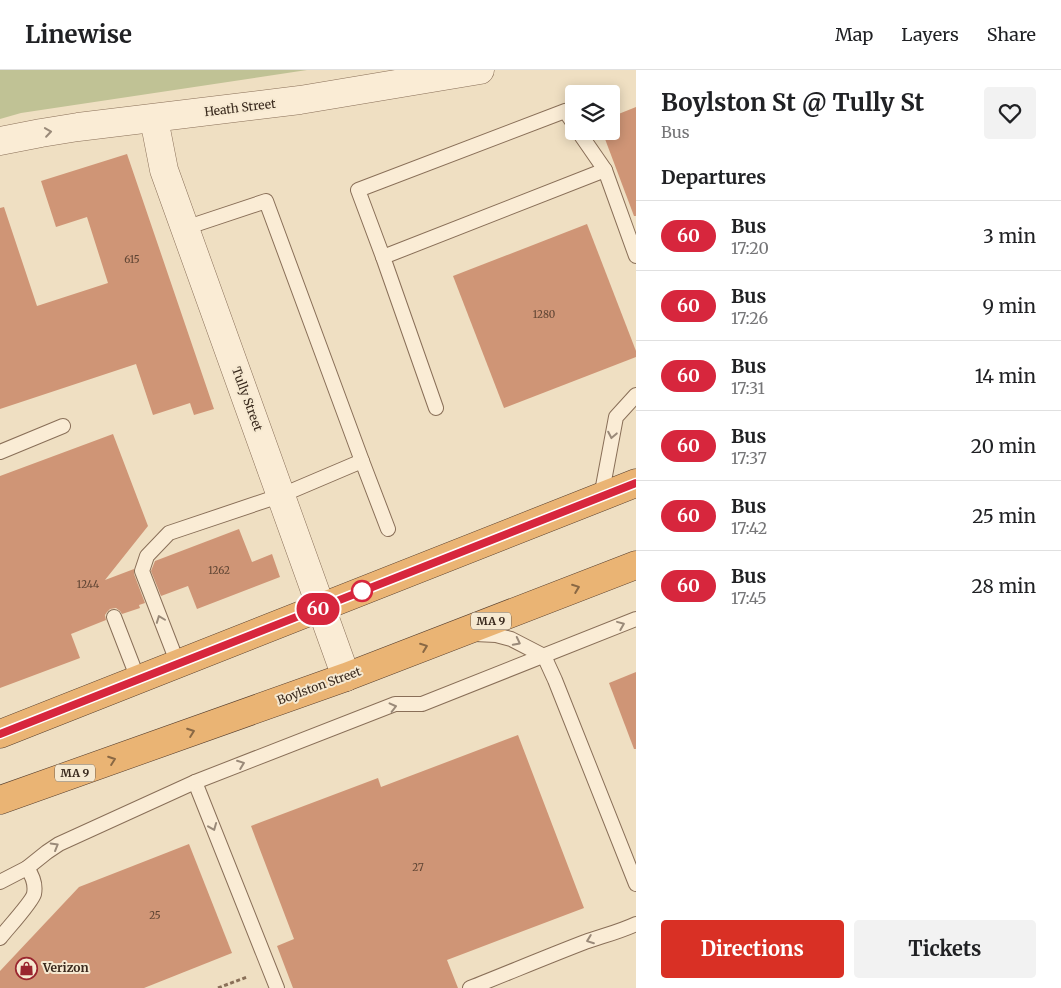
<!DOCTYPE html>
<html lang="en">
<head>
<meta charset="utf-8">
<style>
  :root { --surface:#fff; --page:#f2f2f2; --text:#202124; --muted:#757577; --line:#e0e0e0; --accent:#d93025 }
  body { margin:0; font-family:Merriweather,serif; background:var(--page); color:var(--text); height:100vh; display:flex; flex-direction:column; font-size:19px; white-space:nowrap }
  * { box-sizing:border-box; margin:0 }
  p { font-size:16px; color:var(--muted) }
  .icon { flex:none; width:28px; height:28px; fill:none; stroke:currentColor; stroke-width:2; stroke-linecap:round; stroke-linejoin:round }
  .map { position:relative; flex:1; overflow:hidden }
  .side { display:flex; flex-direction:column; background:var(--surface); width:425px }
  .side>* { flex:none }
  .badge { padding:0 10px; border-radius:16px; font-size:18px; line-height:32px }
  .tools { position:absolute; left:565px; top:15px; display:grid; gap:10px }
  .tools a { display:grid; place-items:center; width:55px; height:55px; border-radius:5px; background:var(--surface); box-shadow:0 2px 12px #0003; font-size:25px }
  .map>.badge { position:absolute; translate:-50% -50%; box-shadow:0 0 0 2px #fff }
  h2 { padding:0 25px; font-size:19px; line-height:45px }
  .round { display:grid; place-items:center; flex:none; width:52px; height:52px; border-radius:5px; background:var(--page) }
  .summary { display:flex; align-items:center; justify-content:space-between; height:85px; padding:0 25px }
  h1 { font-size:24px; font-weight:700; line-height:38px }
  .action { display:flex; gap:10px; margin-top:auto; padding:10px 25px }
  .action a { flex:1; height:58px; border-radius:5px; background:var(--accent); color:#fff; font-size:20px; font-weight:700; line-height:58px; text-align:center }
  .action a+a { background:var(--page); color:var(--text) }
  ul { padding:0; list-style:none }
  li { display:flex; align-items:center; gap:15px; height:70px; padding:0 25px; border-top:1px solid var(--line) }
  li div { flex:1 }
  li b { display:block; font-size:19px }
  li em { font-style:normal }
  li .badge { min-width:55px; font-weight:700; text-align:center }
  header { display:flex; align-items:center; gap:30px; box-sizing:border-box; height:70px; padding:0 25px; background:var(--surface); border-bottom:1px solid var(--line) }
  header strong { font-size:24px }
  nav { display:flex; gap:28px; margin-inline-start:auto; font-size:18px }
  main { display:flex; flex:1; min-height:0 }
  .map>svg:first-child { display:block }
  .cemetery { fill:#c0c295 }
  .building { fill:#cf9576 }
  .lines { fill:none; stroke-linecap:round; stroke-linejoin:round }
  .service-casing { stroke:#896f58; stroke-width:16 }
  .minor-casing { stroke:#896f58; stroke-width:29 }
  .tertiary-casing { stroke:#896f58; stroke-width:29 }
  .trunk-casing { stroke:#573e2d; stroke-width:29 }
  .path { stroke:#896f58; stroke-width:3; stroke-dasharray:4 2.5; stroke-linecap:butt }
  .service { stroke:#faecd5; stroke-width:14 }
  .minor { stroke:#faecd5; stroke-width:28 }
  .tertiary { stroke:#faecd5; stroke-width:28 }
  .trunk { stroke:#eab474; stroke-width:28 }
  .oneway { stroke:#9a8a79 }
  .oneway2 { stroke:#896844 }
  .line-casing { stroke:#fff; stroke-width:11 }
  .line { stroke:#d7263d; stroke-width:8 }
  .stop-dot { fill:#fff; stroke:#d7263d; stroke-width:2.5 }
  .labels { text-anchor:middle; stroke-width:4; stroke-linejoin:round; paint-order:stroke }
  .number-label { font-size:10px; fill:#5e4433 }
  .shield { fill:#f6e9d1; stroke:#726353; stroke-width:1 }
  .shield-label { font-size:11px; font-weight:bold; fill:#39291d }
  .street-label { font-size:12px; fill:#39291d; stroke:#f6e9d1 }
  .poi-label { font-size:12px; font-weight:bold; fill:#39291d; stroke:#f6e9d1; text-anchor:start }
</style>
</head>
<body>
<header>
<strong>Linewise</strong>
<nav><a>Map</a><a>Layers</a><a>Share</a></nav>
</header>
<main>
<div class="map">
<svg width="636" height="918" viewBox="0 0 636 918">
  <rect width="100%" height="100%" fill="#efdfc2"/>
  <path class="cemetery" d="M0,0H307L21,43L0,49Z"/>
  <g class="building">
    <path d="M636,37V146H634L602,61H611V47Z"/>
    <path d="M127,84L214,339L194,345L190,333L153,345L136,294L0,339V138L4,137L37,236L108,213L87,147L56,157L41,111Z"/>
    <path d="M587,154L636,281V287L504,338L453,206Z"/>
    <path d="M113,364L148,456L105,510L134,499V504L145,533L139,535L140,538L122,544L120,541L116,538L110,539L107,542L105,545L106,550L71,564L80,588L0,618V406Z"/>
    <path d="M239,459L252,492L272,484L280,507L197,539L188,516L161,526L151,501L155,491Z"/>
    <path d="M636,602V679H634L609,613Z"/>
    <path d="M518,665L584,838L447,890L458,918H293L277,876L294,869L251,756L378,708L381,717Z"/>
    <path d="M189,774L232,883L144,918H0V901L79,817Z"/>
  </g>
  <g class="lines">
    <defs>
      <g id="service">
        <path d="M578,61L605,100"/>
        <path d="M383,187L358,120L565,41L574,54"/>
        <path d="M436,338L383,187L605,100L636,186"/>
        <path d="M0,382L63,356"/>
        <path d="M362,391L388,459"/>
        <path d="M601,427L616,347L636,325"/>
        <path d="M114,547L138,609"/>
        <path d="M475,564L496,565L511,569L544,586L555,610L636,814"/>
        <path d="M178,594L142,501L147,486L169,463L282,425L362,391L266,131L185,158"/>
        <path d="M195,712L277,918"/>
        <path d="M0,812L27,798L47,782L59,774L195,712L395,634H422L636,549"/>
        <path d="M0,868C7,859 32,832 34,824C36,814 32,805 27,798"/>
        <path d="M470,918C508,903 546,887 585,872C602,866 619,862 636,854"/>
      </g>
      <path id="minor" d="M154,49L164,100L346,607"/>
      <path id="tertiary" d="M0,71L41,63L78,57L300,30L480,0"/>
      <g id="trunk">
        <path d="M0,664L636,413"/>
        <path d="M0,730L346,607L636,495"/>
      </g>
    </defs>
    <use href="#service" class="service-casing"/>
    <use href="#minor" class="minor-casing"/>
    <use href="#tertiary" class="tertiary-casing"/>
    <use href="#trunk" class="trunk-casing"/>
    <path class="path" d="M218,918L247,907"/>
    <use href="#service" class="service"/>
    <use href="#minor" class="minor"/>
    <use href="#tertiary" class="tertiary"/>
    <use href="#trunk" class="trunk"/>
  </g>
  <defs><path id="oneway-chevron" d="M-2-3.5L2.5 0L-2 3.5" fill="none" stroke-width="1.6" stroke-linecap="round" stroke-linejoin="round" transform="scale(1.25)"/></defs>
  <g class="oneway">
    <use href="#oneway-chevron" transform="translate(48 62) rotate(-8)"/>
    <use href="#oneway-chevron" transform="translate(612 365) rotate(101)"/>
    <use href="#oneway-chevron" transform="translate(160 549) rotate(-111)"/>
    <use href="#oneway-chevron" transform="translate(621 555) rotate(-22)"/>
    <use href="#oneway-chevron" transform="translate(517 572) rotate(27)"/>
    <use href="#oneway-chevron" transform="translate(393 637) rotate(-14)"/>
    <use href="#oneway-chevron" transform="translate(241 694) rotate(-21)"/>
    <use href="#oneway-chevron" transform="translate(213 757) rotate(68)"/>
    <use href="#oneway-chevron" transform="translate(55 776) rotate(-30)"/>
    <use href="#oneway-chevron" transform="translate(590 870) rotate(159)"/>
  </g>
  <g class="oneway2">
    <use href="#oneway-chevron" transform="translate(576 518) rotate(-21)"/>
    <use href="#oneway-chevron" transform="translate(424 577) rotate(-21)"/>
    <use href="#oneway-chevron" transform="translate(191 662) rotate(-20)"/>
    <use href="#oneway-chevron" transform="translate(112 690) rotate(-20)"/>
  </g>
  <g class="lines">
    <defs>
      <path id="line" d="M0,664L636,413"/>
    </defs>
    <use href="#line" class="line-casing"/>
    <use href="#line" class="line"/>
  </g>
  <defs>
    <symbol id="shop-ring" viewBox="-11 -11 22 22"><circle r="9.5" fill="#f6e9d1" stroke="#9a262f" stroke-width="1.5"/><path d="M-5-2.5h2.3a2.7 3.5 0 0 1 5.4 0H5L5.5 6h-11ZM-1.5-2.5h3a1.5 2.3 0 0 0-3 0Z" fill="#9a262f"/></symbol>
  </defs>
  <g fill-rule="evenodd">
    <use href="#shop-ring" x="14" y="886" width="25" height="25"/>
  </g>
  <circle class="stop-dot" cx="362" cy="521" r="10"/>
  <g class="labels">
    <g class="number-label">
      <text x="132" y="193">615</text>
      <text x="544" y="248">1280</text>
      <text x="219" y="504">1262</text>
      <text x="88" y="518">1244</text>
      <text x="418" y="801">27</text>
      <text x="155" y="849">25</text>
    </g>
    <g class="shield">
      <rect x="471" y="542.5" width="40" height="17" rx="4"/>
      <rect x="55" y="694.5" width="40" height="17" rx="4"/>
    </g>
    <g class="shield-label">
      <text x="491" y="555">MA 9</text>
      <text x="75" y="707">MA 9</text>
    </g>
    <g class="street-label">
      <text transform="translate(240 38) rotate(-7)" y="4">Heath Street</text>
      <text transform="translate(247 329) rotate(70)" y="4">Tully Street</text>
      <text transform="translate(319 616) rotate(-20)" y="4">Boylston Street</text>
    </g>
    <g class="poi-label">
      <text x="43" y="902">Verizon</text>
    </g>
  </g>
</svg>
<div class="tools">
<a><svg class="icon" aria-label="layers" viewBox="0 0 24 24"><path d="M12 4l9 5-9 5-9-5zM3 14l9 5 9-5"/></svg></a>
</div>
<b class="badge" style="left:318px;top:539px;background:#d7263d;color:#fff">60</b>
</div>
<section class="side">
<div class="summary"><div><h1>Boylston St @ Tully St</h1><p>Bus</p></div><a class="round"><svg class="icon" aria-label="heart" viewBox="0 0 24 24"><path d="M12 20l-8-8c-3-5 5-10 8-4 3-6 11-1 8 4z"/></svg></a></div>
<h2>Departures</h2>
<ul>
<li><span class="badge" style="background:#d7263d;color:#fff">60</span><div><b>Bus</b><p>17:20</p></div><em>3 min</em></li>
<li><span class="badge" style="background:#d7263d;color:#fff">60</span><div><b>Bus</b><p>17:26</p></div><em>9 min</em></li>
<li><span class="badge" style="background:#d7263d;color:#fff">60</span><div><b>Bus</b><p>17:31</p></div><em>14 min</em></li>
<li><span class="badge" style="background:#d7263d;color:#fff">60</span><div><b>Bus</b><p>17:37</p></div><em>20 min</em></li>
<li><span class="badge" style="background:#d7263d;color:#fff">60</span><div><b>Bus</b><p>17:42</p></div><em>25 min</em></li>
<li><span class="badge" style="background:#d7263d;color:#fff">60</span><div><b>Bus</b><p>17:45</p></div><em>28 min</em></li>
</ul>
<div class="action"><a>Directions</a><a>Tickets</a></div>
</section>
</main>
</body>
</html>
